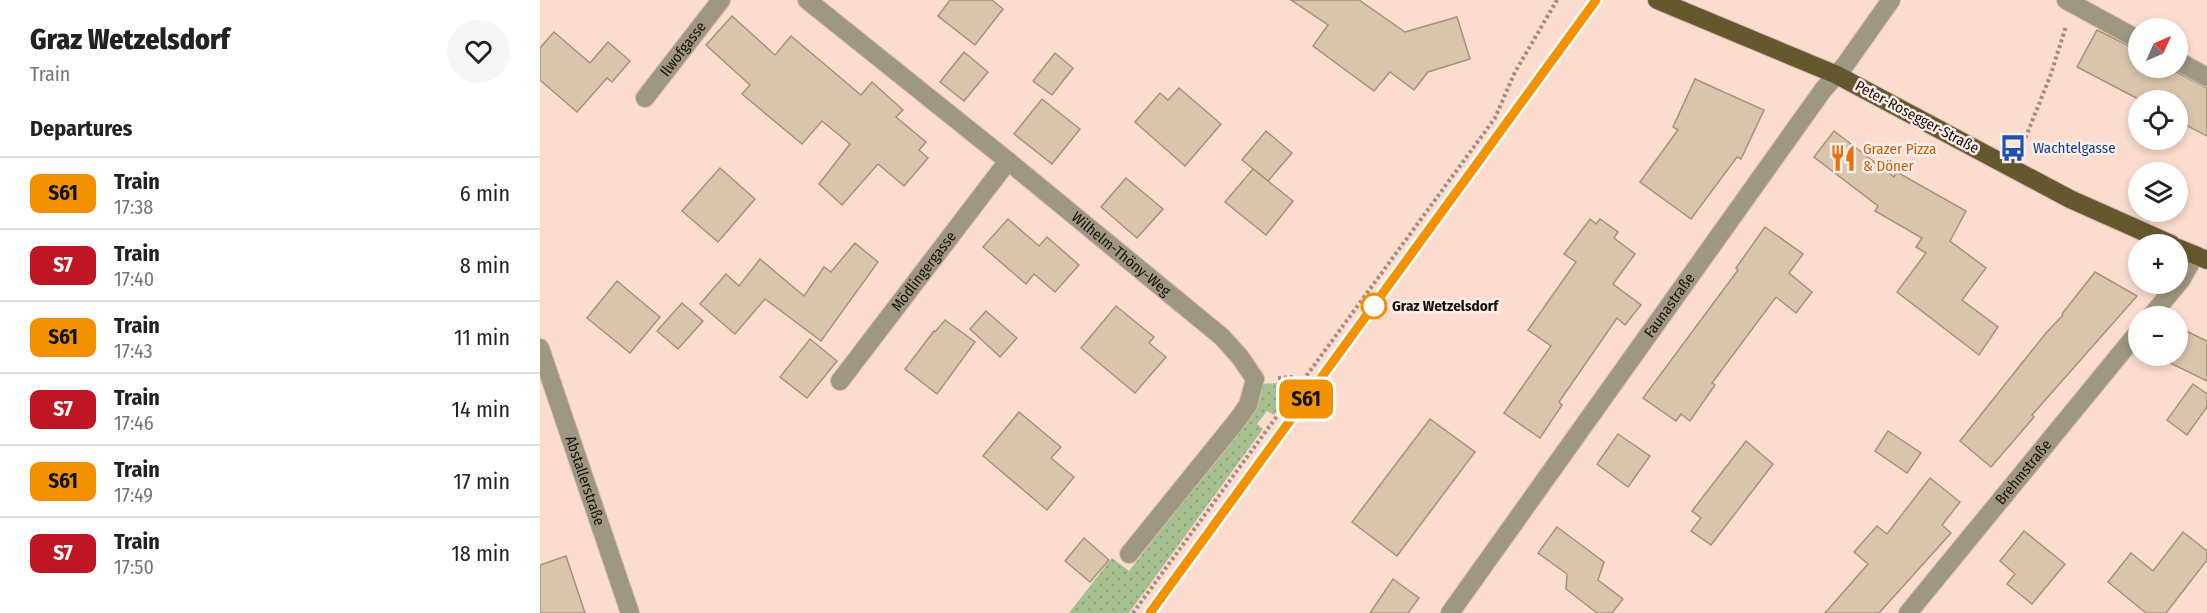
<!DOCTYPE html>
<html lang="en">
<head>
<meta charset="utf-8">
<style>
  :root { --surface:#fff; --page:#f6f6f6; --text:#222; --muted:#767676; --line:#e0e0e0 }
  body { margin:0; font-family:"Fira Sans Condensed",sans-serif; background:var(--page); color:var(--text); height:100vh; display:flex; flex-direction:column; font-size:22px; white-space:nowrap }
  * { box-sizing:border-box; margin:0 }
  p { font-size:20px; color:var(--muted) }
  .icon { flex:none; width:33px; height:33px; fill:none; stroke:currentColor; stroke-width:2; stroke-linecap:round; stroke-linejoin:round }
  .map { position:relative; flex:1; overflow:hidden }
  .panel { display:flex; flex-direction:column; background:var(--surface); width:540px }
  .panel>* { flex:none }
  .badge { padding:0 12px; border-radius:9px; font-size:21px; line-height:39px }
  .needle { width:39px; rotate:45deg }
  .controls { position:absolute; left:1588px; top:18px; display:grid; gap:12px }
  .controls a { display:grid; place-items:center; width:60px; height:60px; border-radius:50%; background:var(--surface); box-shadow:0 3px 9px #0003; font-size:30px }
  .map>.badge { position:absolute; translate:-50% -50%; box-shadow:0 0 0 3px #fff }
  h2 { padding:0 30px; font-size:22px; line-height:54px }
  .round { display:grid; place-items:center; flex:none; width:63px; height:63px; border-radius:32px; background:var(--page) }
  .headline { display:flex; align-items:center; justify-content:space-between; height:102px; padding:0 30px }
  h1 { font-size:28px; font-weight:800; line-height:45px }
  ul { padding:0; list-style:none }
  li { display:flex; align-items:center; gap:18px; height:72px; padding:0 30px; border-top:2px solid var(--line) }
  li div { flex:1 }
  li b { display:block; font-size:22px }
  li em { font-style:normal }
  li .badge { min-width:66px; font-weight:700; text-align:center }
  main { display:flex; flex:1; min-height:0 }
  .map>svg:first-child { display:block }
  .grass { fill:url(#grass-dots) }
  .building { fill:#d8c5ac; stroke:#a4937a; stroke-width:1.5 }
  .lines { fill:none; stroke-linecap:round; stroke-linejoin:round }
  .minor-casing { stroke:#d8bbb0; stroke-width:20 }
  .major-casing { stroke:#d8bbb0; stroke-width:20 }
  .path { stroke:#a38c82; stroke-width:4; stroke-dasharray:3 3; stroke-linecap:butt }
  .minor { stroke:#9e9781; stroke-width:18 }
  .major { stroke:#65572e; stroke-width:18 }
  .rail { stroke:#4d3e38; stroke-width:4.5; stroke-dasharray:12 6; stroke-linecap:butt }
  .line-casing { stroke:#fff; stroke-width:14 }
  .line { stroke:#f39200; stroke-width:9 }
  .stop-dot { fill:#fff; stroke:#f39200; stroke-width:3 }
  .labels { text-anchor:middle; stroke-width:5; stroke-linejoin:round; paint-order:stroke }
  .street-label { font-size:15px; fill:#1a0f0b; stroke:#fbeee9 }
  .transit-label { font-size:15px; fill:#164399; stroke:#fbeee9; text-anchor:start }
  .food-label { font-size:15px; fill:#c56008; stroke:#fbeee9; text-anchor:start }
  .stop-label { font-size:15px; font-weight:bold; fill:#1a0f0b; stroke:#fbeee9; text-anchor:start }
</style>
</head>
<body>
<main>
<section class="panel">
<div class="headline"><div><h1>Graz Wetzelsdorf</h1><p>Train</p></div><a class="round"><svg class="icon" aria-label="heart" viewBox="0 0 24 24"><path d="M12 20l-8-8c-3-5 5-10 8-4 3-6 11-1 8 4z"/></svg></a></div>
<h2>Departures</h2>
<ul>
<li><span class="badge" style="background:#f39200;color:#111">S61</span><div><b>Train</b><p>17:38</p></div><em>6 min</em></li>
<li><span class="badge" style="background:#be1622;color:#fff">S7</span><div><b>Train</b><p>17:40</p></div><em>8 min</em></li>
<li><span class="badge" style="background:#f39200;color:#111">S61</span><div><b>Train</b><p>17:43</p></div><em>11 min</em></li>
<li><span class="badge" style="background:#be1622;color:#fff">S7</span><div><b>Train</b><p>17:46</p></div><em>14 min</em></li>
<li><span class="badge" style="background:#f39200;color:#111">S61</span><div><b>Train</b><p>17:49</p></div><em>17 min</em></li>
<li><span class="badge" style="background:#be1622;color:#fff">S7</span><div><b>Train</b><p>17:50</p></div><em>18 min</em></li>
</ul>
</section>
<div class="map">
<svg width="1667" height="613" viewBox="0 0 1667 613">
  <defs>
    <pattern id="grass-dots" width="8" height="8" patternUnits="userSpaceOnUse" patternTransform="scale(1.5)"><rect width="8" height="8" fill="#a6c08f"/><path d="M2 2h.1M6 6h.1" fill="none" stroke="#8ea47a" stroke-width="1.8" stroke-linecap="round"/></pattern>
  </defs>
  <rect width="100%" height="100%" fill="#fcdccf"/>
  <path class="grass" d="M753,382L757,383L734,415L727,411L717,424L723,429L589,613H529L572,558L589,571L647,496L721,384Z"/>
  <g class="building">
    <path d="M410,0H452L463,9L435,45L398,16Z"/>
    <path d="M751,0H819L865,32L917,17L930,59L888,72L874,90L850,72L834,91L773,46L788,25Z"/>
    <path d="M192,16L235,55L251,36L321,95L332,82L363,110L356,117L386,142L379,150L388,158L364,186L338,164L302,205L279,184L310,144L282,121L262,144L202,94L210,85L166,45Z"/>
    <path d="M1557,30L1599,51V68H1629L1667,88V136L1638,121V100H1600L1537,67Z"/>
    <path d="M14,32L50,63L68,42L90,61L72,82L67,78L37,112L0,80V48Z"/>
    <path d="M424,52L448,72L424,101L400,82Z"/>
    <path d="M515,53L533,68L512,95L493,81Z"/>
    <path d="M1155,79L1224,110L1201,159L1197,157L1151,219L1100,182L1138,130L1133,127Z"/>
    <path d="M639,88L681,124L645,166L595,122L620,93L628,100Z"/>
    <path d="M502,99L540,129L512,164L474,134Z"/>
    <path d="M726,131L752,153L728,181L702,160Z"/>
    <path d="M1294,131L1354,177L1357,172L1426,211L1410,241L1446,268L1422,300L1458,327L1439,355L1357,292L1386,253L1376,247L1382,238L1335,211L1338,206L1274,157Z"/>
    <path d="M180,168L215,199L178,242L142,211Z"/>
    <path d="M713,169L753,201L726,235L685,202Z"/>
    <path d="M586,178L623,209L597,238L561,207Z"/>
    <path d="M468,219L499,246L507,237L539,265L515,292L494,274L486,284L443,247Z"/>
    <path d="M1050,219L1056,224L1060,219L1078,232L1074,238L1095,254L1073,284L1101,305L1085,325L1077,318L1019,402L1022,405L1000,438L964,413L1011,346L988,330L1036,262L1024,254Z"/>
    <path d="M1225,227L1263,254L1249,273L1272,292L1256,313L1236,297L1172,383L1175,385L1150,421L1141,414L1136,421L1103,398L1198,270L1196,268Z"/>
    <path d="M315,243L338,262L281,341L225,299L195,334L160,304L186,274L199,286L220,259L264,296L284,267L291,272Z"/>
    <path d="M1555,272L1597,296L1492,415L1494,417L1451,467L1420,441L1506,333L1523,315L1522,314Z"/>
    <path d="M77,281L120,317L90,353L47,318Z"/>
    <path d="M142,303L163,321L138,349L117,331Z"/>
    <path d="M576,306L614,337L609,343L626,357L595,393L541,348Z"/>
    <path d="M446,311L477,338L460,357L430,329Z"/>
    <path d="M405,320L435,342L397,394L365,369L394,331L395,332Z"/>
    <path d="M1644,330L1667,341V381L1628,362L1632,356H1638V342Z"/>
    <path d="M270,339L297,361L267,398L240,377Z"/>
    <path d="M1653,384L1667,394V407L1647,435L1627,420Z"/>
    <path d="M479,412L521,447L511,458L534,477L507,510L443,456Z"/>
    <path d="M890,419L935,452L857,556L812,522Z"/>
    <path d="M1348,431L1381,453L1367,473L1335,451Z"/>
    <path d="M1078,434L1110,456L1088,487L1057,464Z"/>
    <path d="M1206,441L1233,464L1171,545L1151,531L1161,518L1152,511Z"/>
    <path d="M1390,478L1420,502L1402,525L1411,533L1339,613H1285L1328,564L1314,552L1337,526L1347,534Z"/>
    <path d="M1017,527L1064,562L1058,580L1083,599L1072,613H1057L1026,589L1027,574L998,553Z"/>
    <path d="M1484,531L1525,564L1492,604L1467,584L1475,574L1460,561Z"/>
    <path d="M1643,532L1667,551V560L1626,613H1606L1568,582L1591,553L1613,571Z"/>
    <path d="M544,538L569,560L550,582L525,561Z"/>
    <path d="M26,556L45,613H0V565Z"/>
    <path d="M853,579L879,598L868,613H830Z"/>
  </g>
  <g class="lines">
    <defs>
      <g id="minor">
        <path id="s1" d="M267,0L468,161L682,337L700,357L715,379L708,405L695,423L589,554"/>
        <path d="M1526,0L1599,40"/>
        <path d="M1638,61L1667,77"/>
        <path id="s2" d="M105,98L181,0"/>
        <path d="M1611,316L1641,280L1655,255"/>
        <path id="s3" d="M0,348L90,613"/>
        <path id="s4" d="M300,381L468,161"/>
        <path id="s5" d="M910,613L1283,90L1305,65L1351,0"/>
        <path id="s6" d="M1368,613L1599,331"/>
      </g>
      <g id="major">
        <path d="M1117,0L1297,75L1530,199L1631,244"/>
        <path d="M1638,248L1667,260"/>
      </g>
    </defs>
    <use href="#minor" class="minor-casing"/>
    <use href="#major" class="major-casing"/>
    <g class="path">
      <path d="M1481,149L1511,74L1526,26"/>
      <path d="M738,378L753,377L763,382"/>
      <path d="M593,613L955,118L975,72L1017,0"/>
    </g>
    <use href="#minor" class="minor"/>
    <use href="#major" class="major"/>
    <path class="rail" d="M610,613L1056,0"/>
  </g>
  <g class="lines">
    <defs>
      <path id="line" d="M610,613L1056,0"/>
    </defs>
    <use href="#line" class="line-casing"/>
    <use href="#line" class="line"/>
  </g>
  <defs>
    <symbol id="bus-bare" viewBox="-9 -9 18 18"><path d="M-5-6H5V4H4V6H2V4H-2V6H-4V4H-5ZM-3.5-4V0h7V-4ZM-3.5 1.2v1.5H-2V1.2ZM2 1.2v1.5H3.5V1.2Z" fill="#1a4fb4" stroke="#fbeee9" stroke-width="2.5" paint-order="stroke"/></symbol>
    <symbol id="restaurant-bare" viewBox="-9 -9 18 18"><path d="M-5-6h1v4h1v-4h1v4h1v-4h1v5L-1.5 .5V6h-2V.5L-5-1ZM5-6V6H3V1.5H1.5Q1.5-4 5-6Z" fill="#e8710a" stroke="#fbeee9" stroke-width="2.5" paint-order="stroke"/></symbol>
  </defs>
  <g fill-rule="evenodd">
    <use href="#bus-bare" x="1454" y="129" width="38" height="38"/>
    <use href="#restaurant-bare" x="1284" y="139" width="38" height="38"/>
  </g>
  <circle class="stop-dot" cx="834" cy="306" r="12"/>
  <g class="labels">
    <g class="street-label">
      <text dy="5" stroke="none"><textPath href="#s2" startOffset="62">Ilwofgasse</textPath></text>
      <text transform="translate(1377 117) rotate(28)" y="5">Peter-Rosegger-Straße</text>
      <text dy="5" stroke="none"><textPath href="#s1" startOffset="404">Wilhelm-Thöny-Weg</textPath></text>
      <text dy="5" stroke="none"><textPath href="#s4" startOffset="138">Mödlingergasse</textPath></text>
      <text dy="5" stroke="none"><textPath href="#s5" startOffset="378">Faunastraße</textPath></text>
      <text dy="5" stroke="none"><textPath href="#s6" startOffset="182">Brehmstraße</textPath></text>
      <text dy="5" stroke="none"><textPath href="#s3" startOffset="140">Abstallerstraße</textPath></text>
    </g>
    <g class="transit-label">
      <text x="1493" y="153">Wachtelgasse</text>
    </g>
    <g class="food-label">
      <text x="1323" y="154">Grazer Pizza<tspan x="1323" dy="17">&amp; Döner</tspan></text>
    </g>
    <g class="stop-label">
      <text x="852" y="311">Graz Wetzelsdorf</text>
    </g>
  </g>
</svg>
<div class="controls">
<a><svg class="needle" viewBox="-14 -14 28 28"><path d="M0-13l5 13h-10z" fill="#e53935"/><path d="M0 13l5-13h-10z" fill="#767676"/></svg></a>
<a><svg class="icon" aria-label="locate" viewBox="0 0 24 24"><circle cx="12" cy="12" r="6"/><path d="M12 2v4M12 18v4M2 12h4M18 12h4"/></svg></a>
<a><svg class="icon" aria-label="layers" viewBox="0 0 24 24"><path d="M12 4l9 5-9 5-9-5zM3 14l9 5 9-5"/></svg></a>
<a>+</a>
<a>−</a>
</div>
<b class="badge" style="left:766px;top:399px;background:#f39200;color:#111">S61</b>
</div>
</main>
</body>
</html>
